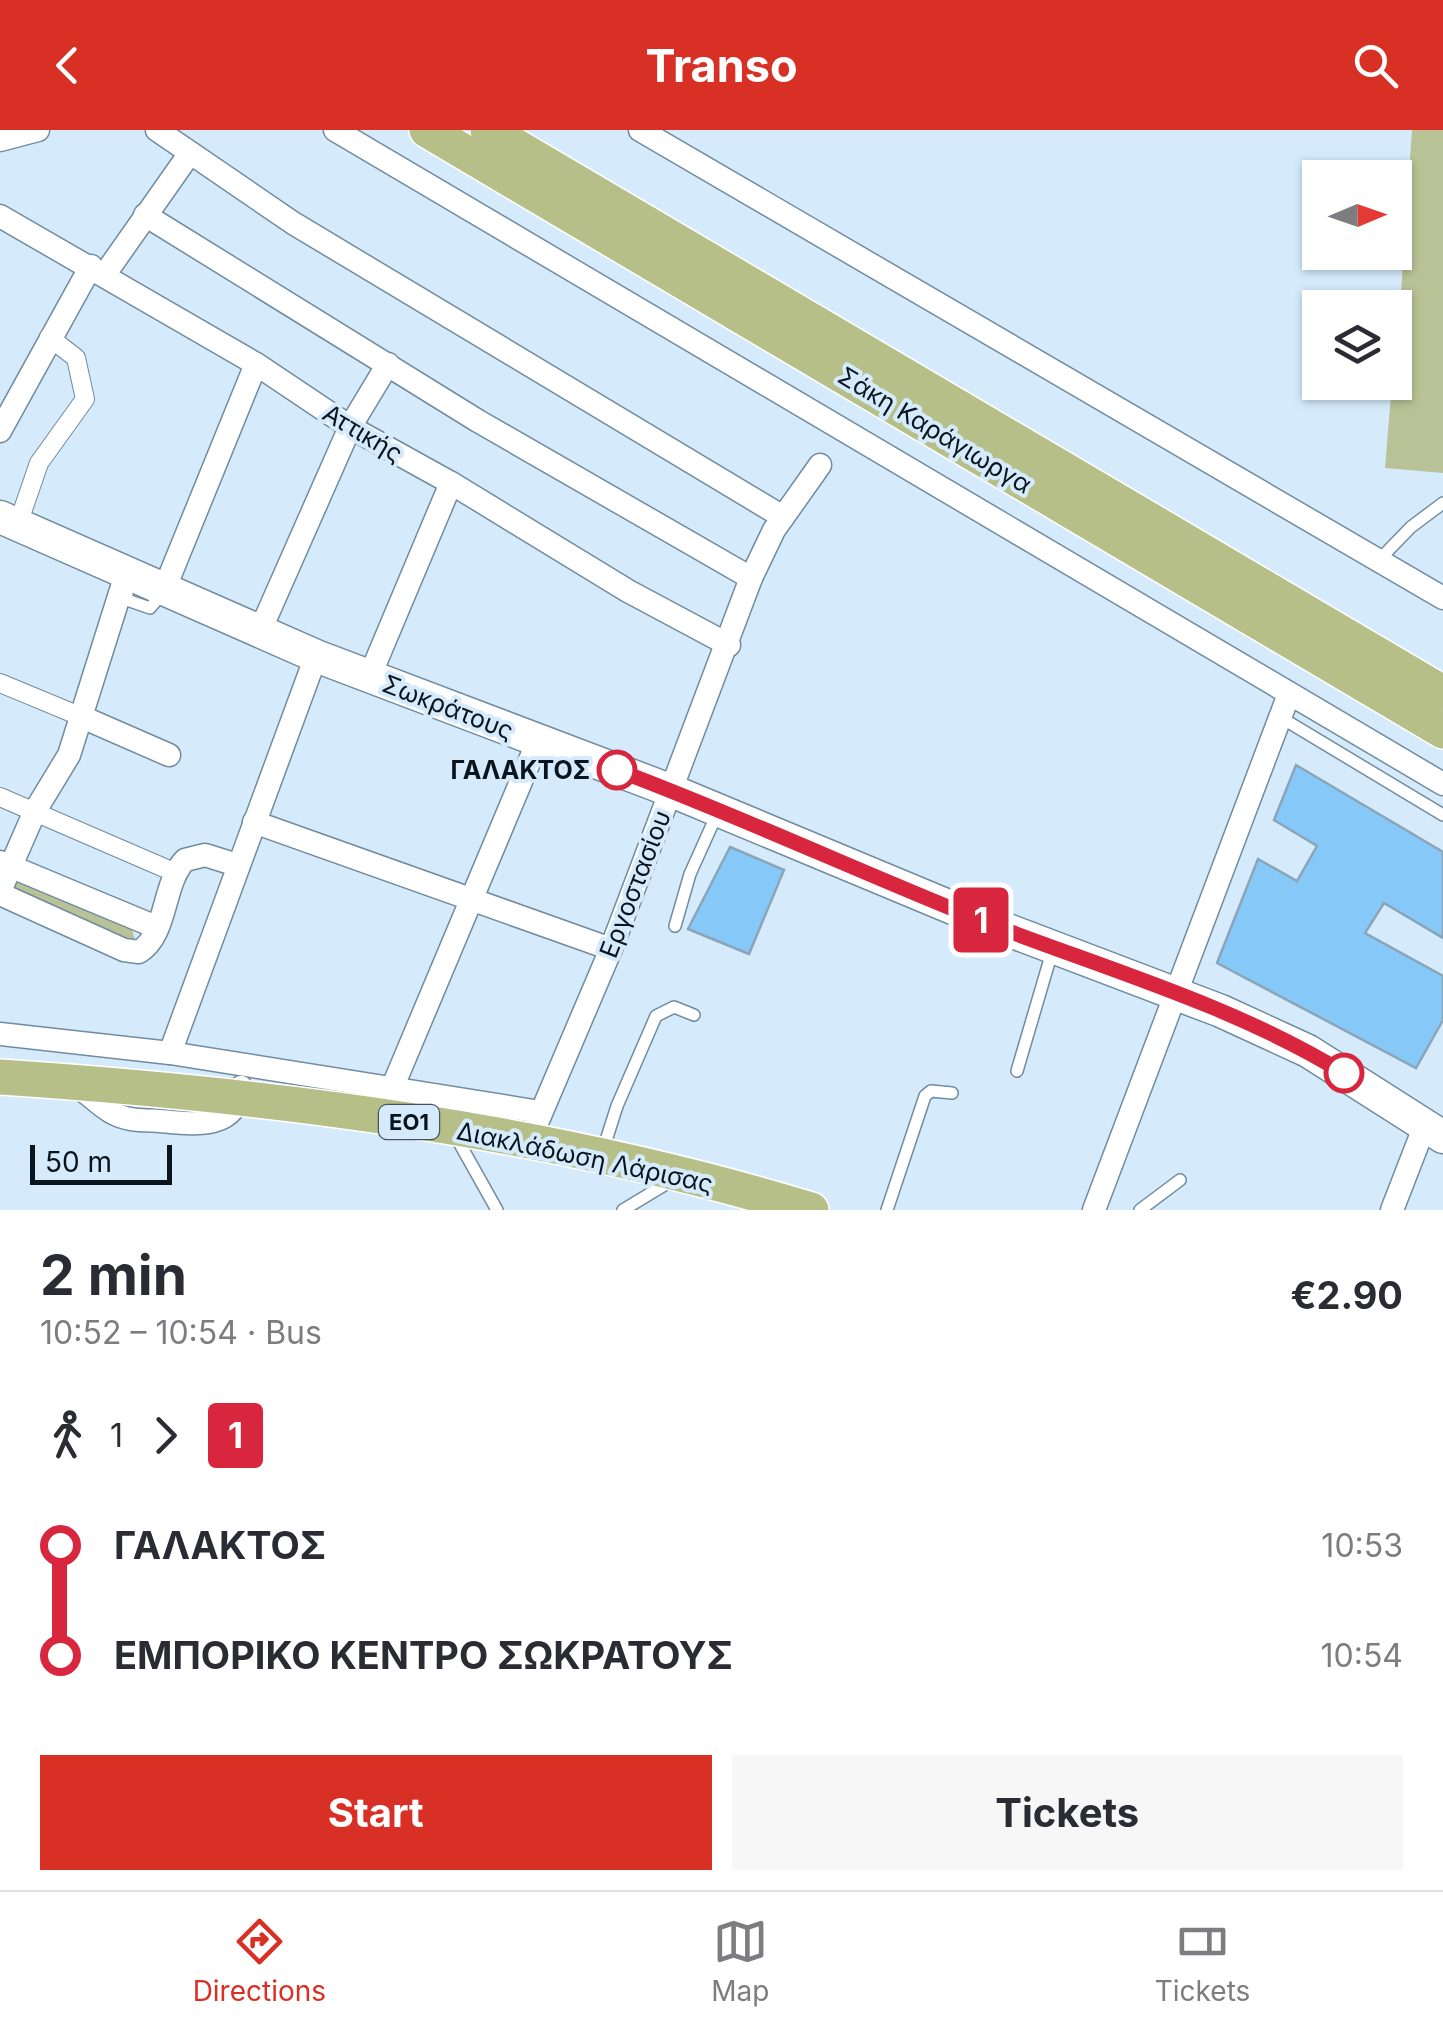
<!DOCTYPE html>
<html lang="en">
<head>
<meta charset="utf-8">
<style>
  :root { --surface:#fff; --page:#f7f7f7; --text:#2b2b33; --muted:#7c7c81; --line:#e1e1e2; --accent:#d93025 }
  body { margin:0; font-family:Inter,sans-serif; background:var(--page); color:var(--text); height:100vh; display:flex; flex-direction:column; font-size:38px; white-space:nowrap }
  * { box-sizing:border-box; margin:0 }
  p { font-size:32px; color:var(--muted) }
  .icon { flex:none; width:55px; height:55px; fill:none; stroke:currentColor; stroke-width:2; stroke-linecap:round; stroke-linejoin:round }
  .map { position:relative; height:1080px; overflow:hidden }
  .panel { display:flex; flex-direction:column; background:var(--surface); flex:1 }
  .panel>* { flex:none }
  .badge { padding:0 20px; border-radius:8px; font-size:35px; line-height:65px }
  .needle { width:65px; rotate:88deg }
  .tools { position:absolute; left:1302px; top:30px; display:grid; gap:20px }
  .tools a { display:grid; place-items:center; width:110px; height:110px; border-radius:0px; background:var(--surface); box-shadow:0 2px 8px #0004; font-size:50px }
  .scale { position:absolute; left:30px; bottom:25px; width:142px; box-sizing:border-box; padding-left:10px; border:5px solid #0a141c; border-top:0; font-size:28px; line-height:35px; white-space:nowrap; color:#0a141c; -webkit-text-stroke:8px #d5ebfc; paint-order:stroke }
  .map>.badge { position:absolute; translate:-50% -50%; box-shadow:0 0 0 5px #fff }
  .legs { display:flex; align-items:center; gap:15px; height:110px; padding:0 40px; font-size:32px }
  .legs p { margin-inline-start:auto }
  .summary { display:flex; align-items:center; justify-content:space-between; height:170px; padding:0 40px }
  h1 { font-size:55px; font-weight:700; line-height:75px }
  .button { display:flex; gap:20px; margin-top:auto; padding:20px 40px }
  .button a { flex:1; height:115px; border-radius:0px; background:var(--accent); color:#fff; font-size:40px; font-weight:700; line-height:115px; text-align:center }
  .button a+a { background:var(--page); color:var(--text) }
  ul { padding:0 40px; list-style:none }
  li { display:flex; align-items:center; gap:35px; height:110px; font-size:38px }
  li i { display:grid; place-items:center; width:15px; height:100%; margin:0 12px; background:currentColor }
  li i::after { content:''; width:25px; height:25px; margin:-12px; border:8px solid; border-radius:50%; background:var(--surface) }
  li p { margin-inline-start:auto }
  li:first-child i { background:linear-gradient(#0000 50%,currentColor 0) }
  li:last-child i { background:linear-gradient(currentColor 50%,#0000 0) }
  header { display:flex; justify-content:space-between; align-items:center; height:130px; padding:0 40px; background:var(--accent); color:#fff; font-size:45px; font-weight:700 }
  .tabs { display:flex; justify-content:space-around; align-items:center; height:140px; border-top:2px solid var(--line); background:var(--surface); font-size:28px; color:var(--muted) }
  .tabs a { display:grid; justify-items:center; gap:5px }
  .tabs .selected { color:var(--accent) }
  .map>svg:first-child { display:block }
  .green { fill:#b9c296 }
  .building { fill:#86c9f8; stroke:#8aa5b8; stroke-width:2.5 }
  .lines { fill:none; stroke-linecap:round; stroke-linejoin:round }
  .service-casing { stroke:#718b9f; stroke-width:14 }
  .pedestrian-casing { stroke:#718b9f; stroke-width:20 }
  .minor-casing { stroke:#718b9f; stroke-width:25 }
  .secondary-casing { stroke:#718b9f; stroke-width:35 }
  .primary-casing { stroke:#fff; stroke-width:38 }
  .service { stroke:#fff; stroke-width:11 }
  .pedestrian { stroke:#fff; stroke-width:18 }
  .minor { stroke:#fff; stroke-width:22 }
  .secondary { stroke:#fff; stroke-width:32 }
  .primary { stroke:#b6bf88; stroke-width:35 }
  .line-1-casing { stroke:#fff; stroke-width:22 }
  .line-1 { stroke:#d7263d; stroke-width:15 }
  .stop-1-dot { fill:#fff; stroke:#d7263d; stroke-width:5 }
  .labels { text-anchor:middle; stroke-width:8; stroke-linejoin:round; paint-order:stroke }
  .shield { fill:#d5ebfc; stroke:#47545f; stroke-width:2.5 }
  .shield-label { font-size:22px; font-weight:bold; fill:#0a141c }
  .street-label { font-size:25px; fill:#0a141c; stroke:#d5ebfc }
  .stop-label { font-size:25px; font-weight:bold; fill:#0a141c; stroke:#d5ebfc; text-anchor:end }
</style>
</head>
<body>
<header><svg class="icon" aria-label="back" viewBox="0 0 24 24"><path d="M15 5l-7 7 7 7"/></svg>Transo<svg class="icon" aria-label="search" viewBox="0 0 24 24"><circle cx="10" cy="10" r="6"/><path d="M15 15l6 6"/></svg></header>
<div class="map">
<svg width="1443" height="1080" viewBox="0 0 1443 1080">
  <rect width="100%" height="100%" fill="#d5ebfc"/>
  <g class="green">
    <path d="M1412,0H1443V343L1385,338L1392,253L1395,252Z"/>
    <path d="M19,752L132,799L135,810L131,812L15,762L12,755Z"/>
  </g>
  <g class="building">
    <path d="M1296,635L1443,722V808L1384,773L1365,803L1443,846V890L1416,938L1217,833L1258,729L1297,751L1317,716L1274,690Z"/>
    <path d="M730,717L784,740L749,824L688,799Z"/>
  </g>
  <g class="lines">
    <defs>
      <g id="service">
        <path d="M1379,430L1411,397L1443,373"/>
        <path d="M127,462V470L150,478L162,464"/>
        <path d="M1280,587L1443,685"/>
        <path d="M675,796L690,744L717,684"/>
        <path d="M1017,941L1052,822"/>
        <path d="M456,1007L497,1080"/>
        <path d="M602,1023L617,976L656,886L674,877L694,885"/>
        <path d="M623,1080L671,1051"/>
        <path d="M887,1080L925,966L931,961L952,963"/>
        <path d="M1140,1080L1180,1050"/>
      </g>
      <g id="pedestrian">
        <path d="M18,394L39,333L85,269L76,228L49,207"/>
        <path d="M0,553L82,587"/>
        <path d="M0,667L176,743"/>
      </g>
      <g id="minor">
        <path d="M157,0L293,93L783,387"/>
        <path d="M335,0L1443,654"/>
        <path d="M640,0L1443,468"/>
        <path d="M0,10L38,0"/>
        <path d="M145,85L478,291L751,448"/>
        <path d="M0,86L256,234L350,297L451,353L628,461L729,515"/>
        <path d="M105,144L190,23"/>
        <path d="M0,301L91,136"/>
        <path d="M164,460L256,234"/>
        <path d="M260,501L350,297L388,234"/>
        <path d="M369,548L451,353"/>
        <path d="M82,587L169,625"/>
        <path d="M254,692L611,819"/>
        <path d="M0,732L156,797"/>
        <path d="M0,761L35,681L69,625L126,444"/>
        <path d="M0,764L124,820L139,822C168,804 162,754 185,730L205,725L237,735"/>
        <path d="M0,904L170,923L540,982"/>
        <path d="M170,923L316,526"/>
        <path d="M75,956C90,963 99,976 113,983C127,991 144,990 160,991C193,994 236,1001 241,957"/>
        <path d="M388,968L538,611"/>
        <path d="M528,1014L611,819L751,448L774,400L820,335"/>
        <path d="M1094,1080L1289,564"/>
        <path d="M1392,1080L1425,995"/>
      </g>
      <path id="secondary" d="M0,387L316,526L672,661L984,791L1221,881L1308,921L1443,1007"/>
      <g id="primary">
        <path d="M427,0L1443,601"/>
        <path d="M488,0L1443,563"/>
        <path d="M0,947C271,965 550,1000 811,1080"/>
      </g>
    </defs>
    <use href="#service" class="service-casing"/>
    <use href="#pedestrian" class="pedestrian-casing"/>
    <use href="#minor" class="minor-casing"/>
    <use href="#secondary" class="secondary-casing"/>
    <use href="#primary" class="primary-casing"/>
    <use href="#service" class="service"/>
    <use href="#pedestrian" class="pedestrian"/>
    <use href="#minor" class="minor"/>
    <use href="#secondary" class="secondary"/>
    <use href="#primary" class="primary"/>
  </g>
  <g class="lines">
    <defs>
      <path id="line-1" d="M617,640C745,688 868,746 995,796C1113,841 1236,877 1344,943"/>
    </defs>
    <use href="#line-1" class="line-1-casing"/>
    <use href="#line-1" class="line-1"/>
  </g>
  <g class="stop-1-dot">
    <circle cx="617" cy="640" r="18"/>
    <circle cx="1344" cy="943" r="18"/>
  </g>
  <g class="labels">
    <rect class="shield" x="379" y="975" width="60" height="34" rx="8"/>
    <g class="shield-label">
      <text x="409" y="1000">ΕΟ1</text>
    </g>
    <g class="street-label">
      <text transform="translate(935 300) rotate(31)" y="9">Σάκη Καράγιωργα</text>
      <text transform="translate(363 303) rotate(31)" y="9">Αττικής</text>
      <text transform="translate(448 577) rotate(21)" y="9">Σωκράτους</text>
      <text transform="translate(635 754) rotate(-69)" y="9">Εργοστασίου</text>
      <text transform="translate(585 1027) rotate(12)" y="9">Διακλάδωση Λάρισας</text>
    </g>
    <g class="stop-label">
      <text x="590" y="649">ΓΑΛΑΚΤΟΣ</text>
    </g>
  </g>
</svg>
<div class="tools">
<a><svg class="needle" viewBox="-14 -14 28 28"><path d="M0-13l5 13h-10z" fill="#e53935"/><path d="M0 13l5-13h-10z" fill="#7c7c81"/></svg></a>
<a><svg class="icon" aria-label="layers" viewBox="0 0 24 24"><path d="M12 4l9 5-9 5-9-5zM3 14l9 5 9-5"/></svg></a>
</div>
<div class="scale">50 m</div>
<b class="badge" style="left:981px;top:790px;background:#d7263d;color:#fff">1</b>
</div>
<section class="panel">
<div class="summary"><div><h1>2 min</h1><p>10:52 – 10:54 · Bus</p></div><b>€2.90</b></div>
<div class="legs"><svg class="icon" aria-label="walk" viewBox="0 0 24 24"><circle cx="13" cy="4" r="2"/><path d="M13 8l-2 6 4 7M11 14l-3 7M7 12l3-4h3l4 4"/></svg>1<svg class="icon" aria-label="forward" viewBox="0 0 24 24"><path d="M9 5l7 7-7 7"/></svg><b class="badge" style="background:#d7263d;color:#fff">1</b></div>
<ul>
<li><i style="color:#d7263d"></i><b>ΓΑΛΑΚΤΟΣ</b><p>10:53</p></li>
<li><i style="color:#d7263d"></i><b>ΕΜΠΟΡΙΚΟ ΚΕΝΤΡΟ ΣΩΚΡΑΤΟΥΣ</b><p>10:54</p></li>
</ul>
<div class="button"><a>Start</a><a>Tickets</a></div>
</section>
<nav class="tabs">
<a class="selected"><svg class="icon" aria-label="directions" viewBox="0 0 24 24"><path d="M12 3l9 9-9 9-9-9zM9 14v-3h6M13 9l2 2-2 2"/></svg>Directions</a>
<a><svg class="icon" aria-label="map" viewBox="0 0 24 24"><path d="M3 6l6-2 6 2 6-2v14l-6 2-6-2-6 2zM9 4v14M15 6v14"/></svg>Map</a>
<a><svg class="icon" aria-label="tickets" viewBox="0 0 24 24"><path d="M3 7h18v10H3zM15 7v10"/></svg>Tickets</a>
</nav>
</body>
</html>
